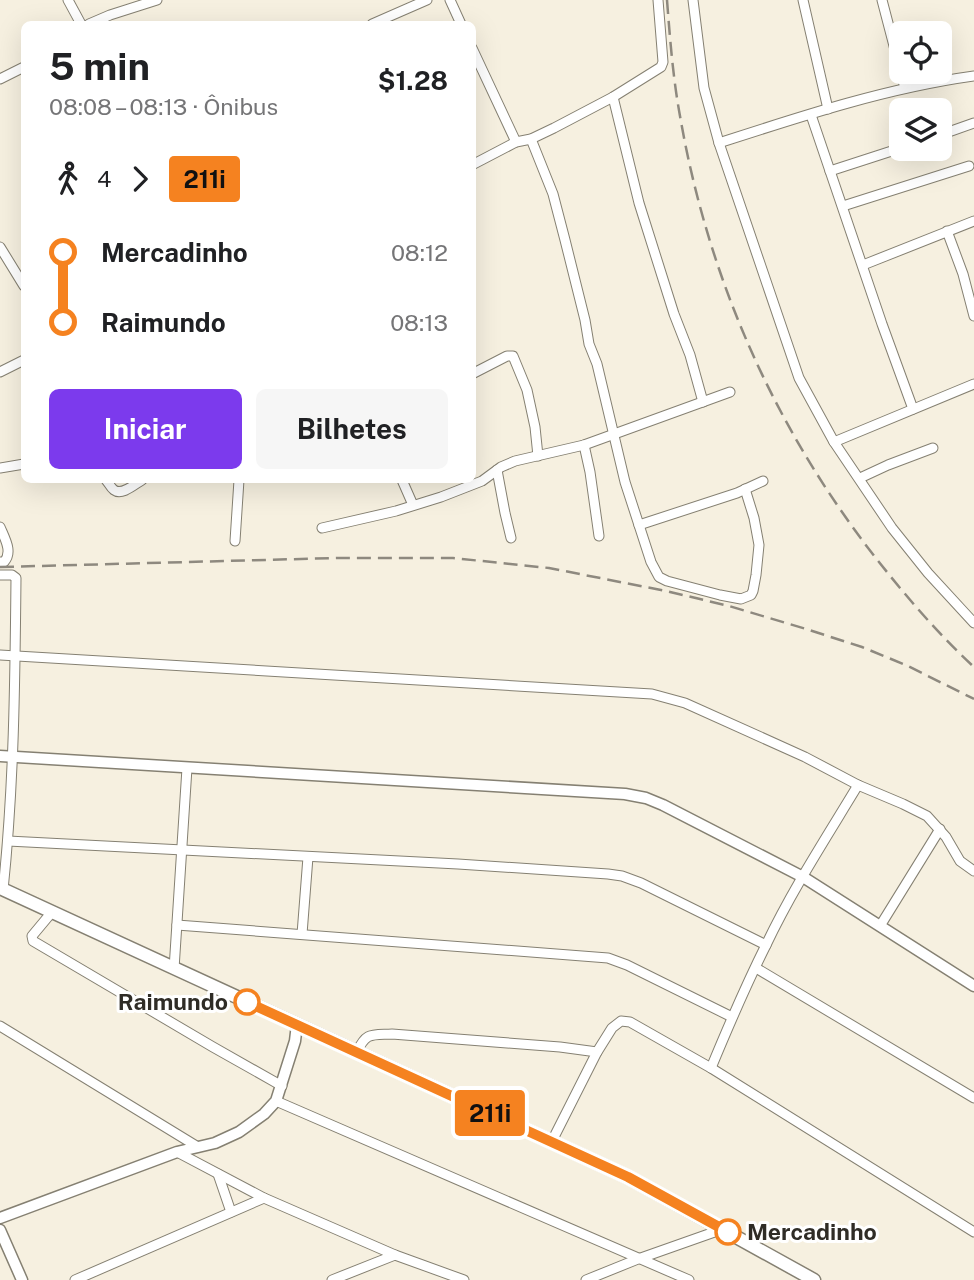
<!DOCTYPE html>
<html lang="pt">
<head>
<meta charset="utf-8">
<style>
  :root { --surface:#fff; --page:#f6f6f6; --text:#202124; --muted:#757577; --accent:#7c3aed }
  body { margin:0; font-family:"Public Sans",sans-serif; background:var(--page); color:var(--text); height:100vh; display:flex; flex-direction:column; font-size:26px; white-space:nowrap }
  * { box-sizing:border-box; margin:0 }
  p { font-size:23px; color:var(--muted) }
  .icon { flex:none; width:38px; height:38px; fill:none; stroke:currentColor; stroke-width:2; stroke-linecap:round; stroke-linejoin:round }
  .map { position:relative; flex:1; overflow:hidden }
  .side { position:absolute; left:21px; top:21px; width:455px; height:462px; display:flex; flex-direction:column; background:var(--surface); border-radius:10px; box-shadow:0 7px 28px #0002 }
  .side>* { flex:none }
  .badge { padding:0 14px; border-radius:5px; font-size:24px; line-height:46px }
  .controls { position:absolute; left:889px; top:21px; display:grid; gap:14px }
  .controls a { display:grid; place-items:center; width:63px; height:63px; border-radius:10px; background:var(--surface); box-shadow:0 7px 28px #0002; font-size:35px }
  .map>.badge { position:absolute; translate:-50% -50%; box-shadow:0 0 0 4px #fff }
  .legs { display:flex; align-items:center; gap:10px; height:77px; padding:0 28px; font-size:23px }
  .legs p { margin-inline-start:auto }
  .overview { display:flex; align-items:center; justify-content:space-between; height:119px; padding:0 28px }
  h1 { font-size:38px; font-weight:700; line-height:52px }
  .primary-button { display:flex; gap:14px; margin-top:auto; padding:14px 28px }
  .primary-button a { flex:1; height:80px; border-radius:10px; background:var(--accent); color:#fff; font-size:28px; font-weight:700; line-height:80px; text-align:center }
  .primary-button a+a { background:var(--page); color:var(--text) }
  ul { padding:0 28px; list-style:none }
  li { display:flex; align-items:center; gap:24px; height:70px; font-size:26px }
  li i { display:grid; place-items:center; width:10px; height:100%; margin:0 9px; background:currentColor }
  li i::after { content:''; width:18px; height:18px; margin:-9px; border:5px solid; border-radius:50%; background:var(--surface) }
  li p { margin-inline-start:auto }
  li:first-child i { background:linear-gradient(#0000 50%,currentColor 0) }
  li:last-child i { background:linear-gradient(currentColor 50%,#0000 0) }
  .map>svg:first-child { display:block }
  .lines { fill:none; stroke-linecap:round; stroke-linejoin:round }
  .minor-casing { stroke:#858072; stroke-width:11 }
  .tertiary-casing { stroke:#858072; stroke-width:13 }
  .secondary-casing { stroke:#858072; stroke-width:15 }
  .minor { stroke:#fff; stroke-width:9 }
  .tertiary { stroke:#fff; stroke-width:10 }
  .secondary { stroke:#fff; stroke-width:12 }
  .rail { stroke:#8e897f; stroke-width:2.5; stroke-dasharray:14 7; stroke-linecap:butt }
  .line-1-casing { stroke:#fff; stroke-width:16 }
  .line-1 { stroke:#f58220; stroke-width:10 }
  .stop-1-dot { fill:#fff; stroke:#f58220; stroke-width:3.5 }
  .labels { text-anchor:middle; stroke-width:6; stroke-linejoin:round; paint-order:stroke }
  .stop-label { font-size:23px; font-weight:bold; fill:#2f2c26; stroke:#fff; text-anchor:end }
</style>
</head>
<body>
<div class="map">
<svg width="974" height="1280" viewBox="0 0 974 1280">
  <rect width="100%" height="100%" fill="#f6f0e0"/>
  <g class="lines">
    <defs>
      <g id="minor">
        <path d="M68,0L81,24"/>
        <path d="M450,0L461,24"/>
        <path d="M693,0L704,88L719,143L799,378L834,442L892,528L928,573L974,623"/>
        <path d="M803,0L828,109"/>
        <path d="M882,0L905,88"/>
        <path d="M89,24L110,15L157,0"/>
        <path d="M372,24L427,0"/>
        <path d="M472,48L516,142"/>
        <path d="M0,79L24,67"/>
        <path d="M613,97L639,203L674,314L690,355L703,402"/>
        <path d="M811,115L882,324L913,409"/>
        <path d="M940,135L974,123"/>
        <path d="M531,139L553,194L565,240L585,320L589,344L597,364L625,482L651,562L659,577L667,581L720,595L741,599L751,595L753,591L756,575L759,545L754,518L745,489"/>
        <path d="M719,143C802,116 887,88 974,76"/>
        <path d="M472,165L516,142L531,139L554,128L613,97L661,67L663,62L658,0"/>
        <path d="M830,171L901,148"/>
        <path d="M843,206L969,166"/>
        <path d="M947,231L963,274L974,316"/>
        <path d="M0,247L24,286"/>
        <path d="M863,265L974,221"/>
        <path d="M0,372L24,360"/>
        <path d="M472,374L507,356H513L527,390L535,427L538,456"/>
        <path d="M834,442L974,384"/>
        <path d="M584,445L590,472L599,536"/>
        <path d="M0,468L24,464"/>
        <path d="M497,470L505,513L511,538"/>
        <path d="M860,478L888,465L933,448"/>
        <path d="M106,480C109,483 110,487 114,490C122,496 135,484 142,480"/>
        <path d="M402,480L413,505"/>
        <path d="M639,525L737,493L763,481"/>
        <path d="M0,527C5,539 13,552 4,562H0"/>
        <path d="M322,528L396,511L441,497L482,481L501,467L515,461L584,445L730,392"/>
        <path d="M235,541L239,480"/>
        <path d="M0,575H12L16,578C15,682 14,786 3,890"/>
        <path d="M0,655L652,694L685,703L805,757L858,785L903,804L927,816L946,837L960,861L974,871"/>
        <path d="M8,841L458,864L608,874L622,876L641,883L766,945"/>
        <path d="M52,912L32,936L33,941L213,1047L282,1086"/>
        <path d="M177,925L608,958L627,965L732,1017"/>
        <path d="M880,926L940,829"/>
        <path d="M302,934L308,857"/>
        <path d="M756,968L974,1098"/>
        <path d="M174,969L187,768"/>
        <path d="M0,1026L198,1147"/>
        <path d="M357,1052C366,1032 371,1035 392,1034L560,1047L597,1052"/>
        <path d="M711,1068C728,1027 746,985 766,945C792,890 826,838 858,785"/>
        <path d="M276,1101L689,1280"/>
        <path d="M552,1141L597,1052L612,1028L621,1021L630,1022L711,1068L974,1232"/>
        <path d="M177,1152L264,1198L395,1255L464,1280"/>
        <path d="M218,1174L231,1212"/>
        <path d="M75,1280L264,1198"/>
        <path d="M332,1280L395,1255"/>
        <path d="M586,1280L638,1259L723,1229"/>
      </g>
      <g id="tertiary">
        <path d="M0,756L625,794L646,798L663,805L803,877L974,986"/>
        <path d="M0,1218L177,1152L215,1143L239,1132L264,1114L276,1101L295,1041L297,1024"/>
        <path d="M0,1230L22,1280"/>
      </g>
      <path id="secondary" d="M0,888L628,1177L814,1280"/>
    </defs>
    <use href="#minor" class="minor-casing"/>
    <use href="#tertiary" class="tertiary-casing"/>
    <use href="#secondary" class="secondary-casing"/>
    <use href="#minor" class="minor"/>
    <use href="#tertiary" class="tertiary"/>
    <use href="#secondary" class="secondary"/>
    <g class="rail">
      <path d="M667,0C670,39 673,78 680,116C708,278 774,427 875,557C905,595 938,634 974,667"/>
      <path d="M0,567L337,558H453L549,568L666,591L729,606L806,629L862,647L908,666L974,699"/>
    </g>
  </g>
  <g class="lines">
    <defs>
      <path id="line-1" d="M247,1002L628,1177L728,1232"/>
    </defs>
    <use href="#line-1" class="line-1-casing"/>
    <use href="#line-1" class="line-1"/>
  </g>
  <g class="stop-1-dot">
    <circle cx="247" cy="1002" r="12"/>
    <circle cx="728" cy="1232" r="12"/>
  </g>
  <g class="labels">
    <g class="stop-label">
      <text x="228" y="1010">Raimundo</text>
      <text x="747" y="1240" text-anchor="start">Mercadinho</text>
    </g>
  </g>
</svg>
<div class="controls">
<a><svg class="icon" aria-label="locate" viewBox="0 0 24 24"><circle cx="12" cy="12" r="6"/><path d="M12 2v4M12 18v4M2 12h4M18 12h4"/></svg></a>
<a><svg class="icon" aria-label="layers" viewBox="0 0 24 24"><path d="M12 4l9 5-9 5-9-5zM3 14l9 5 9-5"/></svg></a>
</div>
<b class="badge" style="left:490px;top:1113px;background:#f58220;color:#111">211i</b>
<section class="side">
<div class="overview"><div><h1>5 min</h1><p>08:08 – 08:13 · Ônibus</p></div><b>$1.28</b></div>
<div class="legs"><svg class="icon" aria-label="walk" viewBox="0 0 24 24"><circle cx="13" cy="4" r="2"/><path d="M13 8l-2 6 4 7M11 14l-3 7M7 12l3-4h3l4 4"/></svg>4<svg class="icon" aria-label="forward" viewBox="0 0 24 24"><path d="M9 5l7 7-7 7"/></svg><b class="badge" style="background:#f58220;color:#111">211i</b></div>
<ul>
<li><i style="color:#f58220"></i><b>Mercadinho</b><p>08:12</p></li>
<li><i style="color:#f58220"></i><b>Raimundo</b><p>08:13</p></li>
</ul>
<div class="primary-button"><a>Iniciar</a><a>Bilhetes</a></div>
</section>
</div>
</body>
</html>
